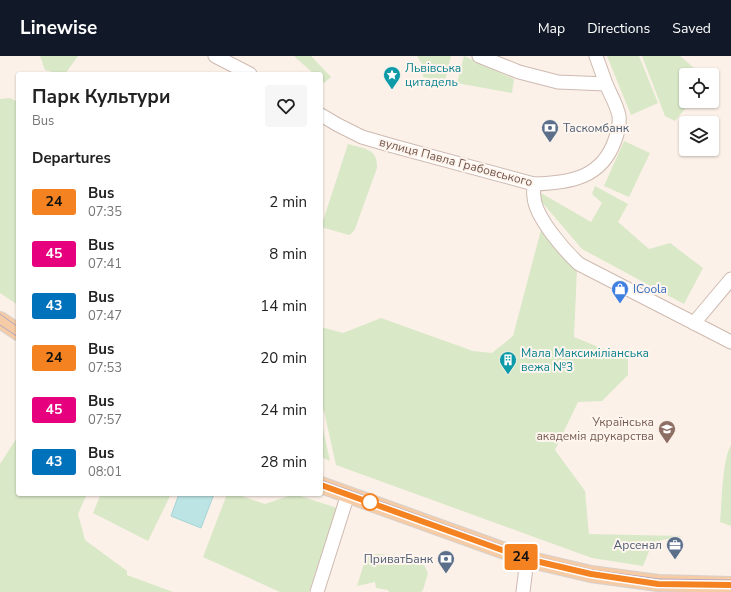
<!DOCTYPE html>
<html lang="en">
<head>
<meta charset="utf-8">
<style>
  :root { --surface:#fff; --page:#f6f6f6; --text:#222; --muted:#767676; --accent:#111827 }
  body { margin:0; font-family:"Nunito Sans",sans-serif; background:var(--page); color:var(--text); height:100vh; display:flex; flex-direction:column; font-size:15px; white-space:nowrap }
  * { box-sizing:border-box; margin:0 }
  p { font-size:13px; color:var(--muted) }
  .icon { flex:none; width:22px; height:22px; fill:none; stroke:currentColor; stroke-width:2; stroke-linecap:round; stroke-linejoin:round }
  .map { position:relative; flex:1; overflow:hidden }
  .drawer { position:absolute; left:16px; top:16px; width:307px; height:424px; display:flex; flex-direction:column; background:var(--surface); border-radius:4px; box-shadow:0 1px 3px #0004 }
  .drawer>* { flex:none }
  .badge { padding:0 8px; border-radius:3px; font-size:14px; line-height:26px }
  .fabs { position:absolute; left:679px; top:12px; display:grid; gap:8px }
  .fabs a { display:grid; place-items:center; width:40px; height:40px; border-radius:4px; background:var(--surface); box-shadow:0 1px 3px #0004; font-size:20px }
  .map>.badge { position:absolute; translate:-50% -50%; box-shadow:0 0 0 2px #fff }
  h2 { padding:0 16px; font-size:15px; line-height:36px }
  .round { display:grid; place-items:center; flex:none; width:42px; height:42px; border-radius:4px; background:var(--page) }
  .summary { display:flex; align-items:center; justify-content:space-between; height:68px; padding:0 16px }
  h1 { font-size:19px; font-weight:700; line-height:30px }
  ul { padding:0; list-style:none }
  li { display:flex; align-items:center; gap:12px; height:52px; padding:0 16px }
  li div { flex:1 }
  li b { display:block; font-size:15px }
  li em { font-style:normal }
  li .badge { min-width:44px; font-weight:700; text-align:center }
  header { display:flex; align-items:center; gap:24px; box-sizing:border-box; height:56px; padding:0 20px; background:var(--accent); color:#fff }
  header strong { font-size:19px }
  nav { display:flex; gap:22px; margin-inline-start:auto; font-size:14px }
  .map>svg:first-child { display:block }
  .green { fill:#d9e8c7 }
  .water { fill:#bde4e4; stroke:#a4d4d5 }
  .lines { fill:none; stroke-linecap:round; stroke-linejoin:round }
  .minor-casing { stroke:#cfbab1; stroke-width:15 }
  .major-casing { stroke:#d8d0cd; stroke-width:18 }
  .minor { stroke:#fff; stroke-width:13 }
  .major { stroke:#f5cca5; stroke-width:16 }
  .tram { stroke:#b3a7c5; stroke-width:1 }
  .line-casing { stroke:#fff; stroke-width:9 }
  .line { stroke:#f58220; stroke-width:6 }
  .stop-dot { fill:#fff; stroke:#f58220; stroke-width:2 }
  .labels { text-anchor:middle; stroke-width:4; stroke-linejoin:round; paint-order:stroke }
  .culture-label { font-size:12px; fill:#0d838f; stroke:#fef6ee; text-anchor:start }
  .service-label { font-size:12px; fill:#4e5e75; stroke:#fef6ee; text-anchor:end }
  .street-label { font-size:12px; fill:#74564d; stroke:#fef6ee }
  .shop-label { font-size:12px; fill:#366cbe; stroke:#fef6ee; text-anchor:start }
  .education-label { font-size:12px; fill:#785e54; stroke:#fef6ee; text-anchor:end }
</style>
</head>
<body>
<header>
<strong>Linewise</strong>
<nav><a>Map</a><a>Directions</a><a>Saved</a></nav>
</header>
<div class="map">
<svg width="731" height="536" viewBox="0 0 731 536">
  <rect width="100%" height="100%" fill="#fbf1e8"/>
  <g class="green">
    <path d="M40,0H78L65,18H60L45,14Z"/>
    <path d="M294,0H311L331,21L324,27L321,24V18H314Z"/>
    <path d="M417,0H451L445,25L423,21L422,8Z"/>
    <path d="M464,0L514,23L512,37L457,27Z"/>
    <path d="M607,0H639L658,47L631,59Z"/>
    <path d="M642,0H680L701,18L686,19V45H691L675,65L665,60Z"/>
    <path d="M10,42L18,46V249L0,237V43Z"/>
    <path d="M624,85L650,97L629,141L604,130Z"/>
    <path d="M348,88C364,93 378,92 377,112L355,173L352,177L349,179L321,171Z"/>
    <path d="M595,130L628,148L618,166L649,193L670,187L703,212L684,248L582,193L541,145V137L591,166L602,147L592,138Z"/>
    <path d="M542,170L577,213L574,281L628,303V319L602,345L578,346L555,394L585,435L589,478L683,480L662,484L652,488L643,510L592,502L336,409L324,355L321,354V271L343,277L381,262L473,295L492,297L513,280Z"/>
    <path d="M321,364L330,405L321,401Z"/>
    <path d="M18,380V438H87L78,458L85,484L127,515V519L173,536H0V408Z"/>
    <path d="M731,389V470L720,466C722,447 722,404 731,389Z"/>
    <path d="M101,438H171L148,485L93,457Z"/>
    <path d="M227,438H236L265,448L294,438L337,452L309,536H280L203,501Z"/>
    <path d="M376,498L392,499L410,507L424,509L428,517L423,534L421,536H389L388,534L376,532L375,526L357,530L366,501Z"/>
  </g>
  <path class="water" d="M179,438H214L201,472L171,460Z"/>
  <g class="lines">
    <defs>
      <g id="minor">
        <path d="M215,0L250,18"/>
        <path d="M479,0L519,16L558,26L606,28L596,0"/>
        <path d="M321,59L338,69L362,81L393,90L534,128C570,127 602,122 615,84C618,76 620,68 619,60C617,49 610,38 606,28"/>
        <path d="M534,128C534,132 533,137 534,141C535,161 565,195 579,208L731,286"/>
        <path d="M694,267L731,223"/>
        <path d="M317,536L348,438"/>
        <path d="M523,536L527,503"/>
      </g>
      <g id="major">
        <path d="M0,264L18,276"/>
        <path d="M321,429L527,503L591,518L658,527L731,529"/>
      </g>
    </defs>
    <use href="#minor" class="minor-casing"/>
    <use href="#major" class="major-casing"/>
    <use href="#minor" class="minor"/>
    <use href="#major" class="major"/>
    <g class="tram">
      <path d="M0,258L18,271"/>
      <path d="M0,269L18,281"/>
      <path d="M321,424L529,499L593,514L659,523L731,524"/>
      <path d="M321,432L527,507L590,521L658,532H731"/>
    </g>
  </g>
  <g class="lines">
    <defs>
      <path id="line" d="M321,429L527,503L591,518L658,528L731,529"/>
    </defs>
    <use href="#line" class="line-casing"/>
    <use href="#line" class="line"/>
  </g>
  <defs>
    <symbol id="sight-pin" viewBox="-11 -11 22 30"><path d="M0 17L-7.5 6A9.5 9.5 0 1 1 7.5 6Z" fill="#0f9aa8" stroke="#fef6ee"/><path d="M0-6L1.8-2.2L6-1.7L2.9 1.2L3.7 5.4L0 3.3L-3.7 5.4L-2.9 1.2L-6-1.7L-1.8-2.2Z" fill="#fff"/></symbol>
    <symbol id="bank-pin" viewBox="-11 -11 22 30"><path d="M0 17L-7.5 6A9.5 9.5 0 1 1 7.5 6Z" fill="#5c6f8a" stroke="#fef6ee"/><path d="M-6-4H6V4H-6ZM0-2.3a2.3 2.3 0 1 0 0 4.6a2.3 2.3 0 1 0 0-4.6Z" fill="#fff"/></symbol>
    <symbol id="shop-pin" viewBox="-11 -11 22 30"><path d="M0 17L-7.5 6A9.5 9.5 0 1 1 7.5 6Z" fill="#3f7fe0" stroke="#fef6ee"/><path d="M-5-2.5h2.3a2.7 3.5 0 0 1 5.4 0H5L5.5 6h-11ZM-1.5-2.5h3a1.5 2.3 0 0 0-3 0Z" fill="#fff"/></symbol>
    <symbol id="building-pin" viewBox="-11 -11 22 30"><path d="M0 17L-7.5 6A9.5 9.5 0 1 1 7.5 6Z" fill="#0f9aa8" stroke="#fef6ee"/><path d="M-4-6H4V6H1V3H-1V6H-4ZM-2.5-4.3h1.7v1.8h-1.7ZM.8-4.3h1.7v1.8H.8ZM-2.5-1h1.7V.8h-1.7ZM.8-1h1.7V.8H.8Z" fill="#fff"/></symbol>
    <symbol id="university-pin" viewBox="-11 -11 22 30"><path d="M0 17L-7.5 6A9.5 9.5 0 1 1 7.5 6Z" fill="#8d6e63" stroke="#fef6ee"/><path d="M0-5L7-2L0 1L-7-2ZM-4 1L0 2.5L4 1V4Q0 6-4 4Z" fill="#fff"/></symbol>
    <symbol id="office-pin" viewBox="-11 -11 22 30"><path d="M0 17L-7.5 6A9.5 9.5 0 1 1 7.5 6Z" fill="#5c6f8a" stroke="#fef6ee"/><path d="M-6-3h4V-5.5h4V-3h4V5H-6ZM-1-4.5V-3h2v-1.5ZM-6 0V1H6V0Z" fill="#fff"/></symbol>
  </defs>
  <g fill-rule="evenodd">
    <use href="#sight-pin" x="382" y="9" width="20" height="27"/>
    <use href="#bank-pin" x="540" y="62" width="20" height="27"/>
    <use href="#shop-pin" x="610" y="223" width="20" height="27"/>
    <use href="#building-pin" x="498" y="294" width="20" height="27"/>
    <use href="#university-pin" x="657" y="363" width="20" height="27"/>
    <use href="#office-pin" x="665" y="479" width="20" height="27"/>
    <use href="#bank-pin" x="436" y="493" width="20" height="27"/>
  </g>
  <circle class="stop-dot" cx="370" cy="446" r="8"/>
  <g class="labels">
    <g class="culture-label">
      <text x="405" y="16">Львівська<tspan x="405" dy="14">цитадель</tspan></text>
      <text x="521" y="301">Мала Максиміліанська<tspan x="521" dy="14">вежа №3</tspan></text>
    </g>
    <g class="service-label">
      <text x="563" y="76" text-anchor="start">Таскомбанк</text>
      <text x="662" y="493">Арсенал</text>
      <text x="433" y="507">ПриватБанк</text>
    </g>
    <g class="street-label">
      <text transform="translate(456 106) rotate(15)" y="4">вулиця Павла Грабовського</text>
    </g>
    <g class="shop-label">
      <text x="633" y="237">ICoola</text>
    </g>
    <g class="education-label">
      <text x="654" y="370">Українська<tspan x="654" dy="14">академія друкарства</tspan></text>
    </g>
  </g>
</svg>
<div class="fabs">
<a><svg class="icon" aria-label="locate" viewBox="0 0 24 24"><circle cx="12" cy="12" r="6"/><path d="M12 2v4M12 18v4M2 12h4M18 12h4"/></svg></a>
<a><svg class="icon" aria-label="layers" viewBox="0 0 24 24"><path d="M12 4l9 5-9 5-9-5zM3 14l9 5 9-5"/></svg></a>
</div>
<b class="badge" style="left:521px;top:501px;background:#f58220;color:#111">24</b>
<section class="drawer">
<div class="summary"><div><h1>Парк Культури</h1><p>Bus</p></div><a class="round"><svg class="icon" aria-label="heart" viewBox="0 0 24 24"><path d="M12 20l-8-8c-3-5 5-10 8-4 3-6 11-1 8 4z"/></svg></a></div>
<h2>Departures</h2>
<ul>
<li><span class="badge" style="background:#f58220;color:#111">24</span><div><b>Bus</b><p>07:35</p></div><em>2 min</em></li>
<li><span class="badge" style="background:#e6007e;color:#fff">45</span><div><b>Bus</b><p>07:41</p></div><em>8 min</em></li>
<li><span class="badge" style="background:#0072bc;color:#fff">43</span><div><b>Bus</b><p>07:47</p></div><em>14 min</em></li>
<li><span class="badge" style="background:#f58220;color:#111">24</span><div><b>Bus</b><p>07:53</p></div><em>20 min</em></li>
<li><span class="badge" style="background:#e6007e;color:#fff">45</span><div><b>Bus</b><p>07:57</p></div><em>24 min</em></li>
<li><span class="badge" style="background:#0072bc;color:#fff">43</span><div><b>Bus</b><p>08:01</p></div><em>28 min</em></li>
</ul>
</section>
</div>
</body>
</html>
